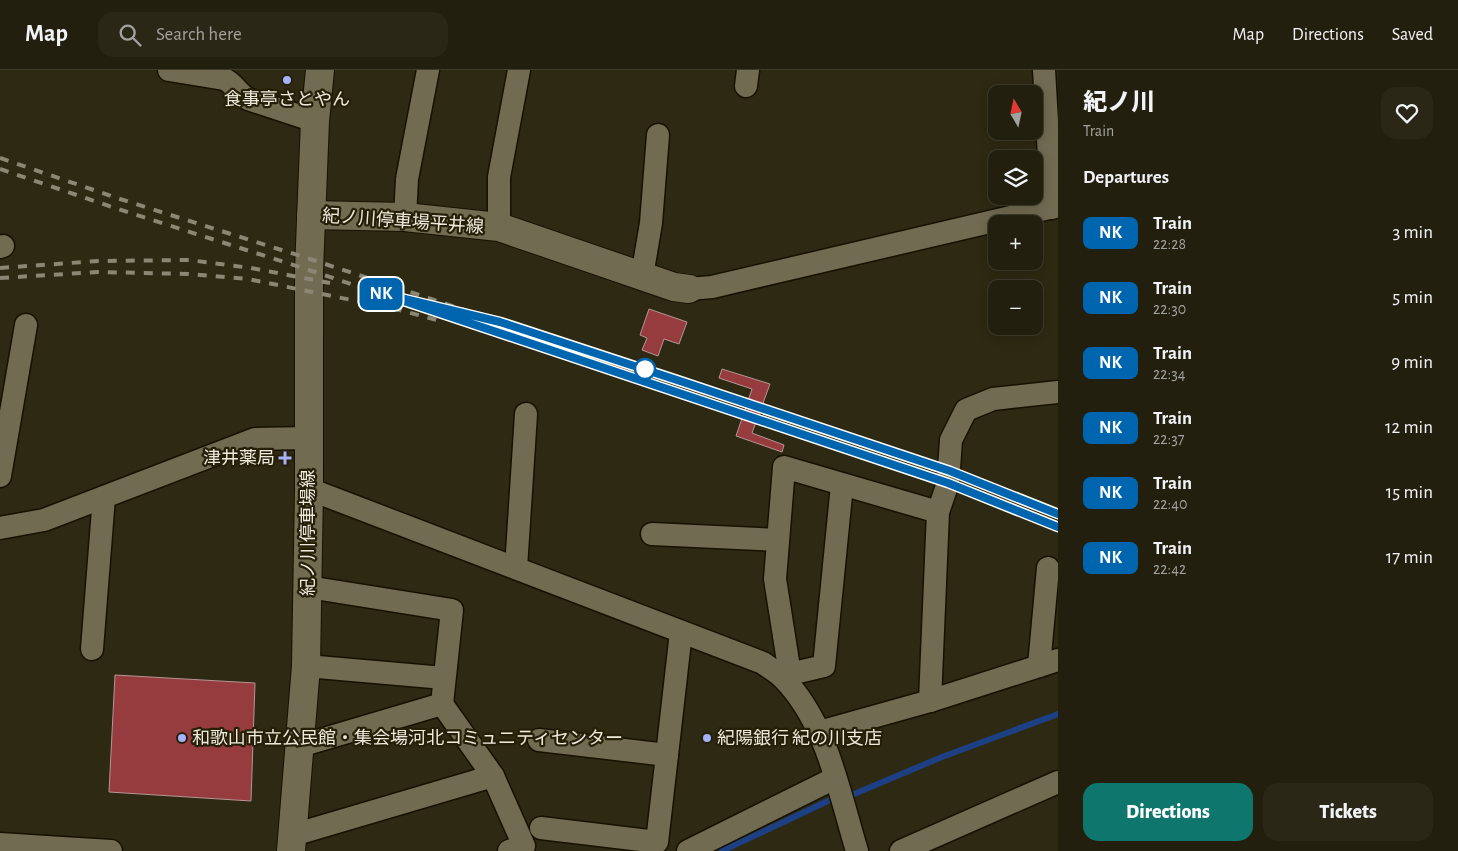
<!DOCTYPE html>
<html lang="en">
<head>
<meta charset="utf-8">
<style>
  :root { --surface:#221f0e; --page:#2a2717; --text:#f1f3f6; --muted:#a2a29e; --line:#3f3d2e; --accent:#0f766e }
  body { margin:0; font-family:"Alegreya Sans","Noto Sans JP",sans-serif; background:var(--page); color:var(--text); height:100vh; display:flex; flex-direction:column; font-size:19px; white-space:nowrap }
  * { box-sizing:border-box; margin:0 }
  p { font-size:16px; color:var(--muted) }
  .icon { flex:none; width:28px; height:28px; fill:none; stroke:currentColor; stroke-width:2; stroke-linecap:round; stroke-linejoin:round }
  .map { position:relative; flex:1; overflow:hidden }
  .panel { display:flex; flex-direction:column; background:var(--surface); width:400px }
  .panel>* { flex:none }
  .badge { padding:0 10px; border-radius:8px; font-size:18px; line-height:32px }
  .needle { width:32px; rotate:351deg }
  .tools { position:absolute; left:988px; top:15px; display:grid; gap:10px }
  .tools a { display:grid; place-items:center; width:55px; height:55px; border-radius:10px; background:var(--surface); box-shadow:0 2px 12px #0003,0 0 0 1px var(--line); font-size:25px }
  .map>.badge { position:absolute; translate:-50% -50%; box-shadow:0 0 0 2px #fff }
  h2 { padding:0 25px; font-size:19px; line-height:45px }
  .round { display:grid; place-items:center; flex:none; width:52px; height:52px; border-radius:15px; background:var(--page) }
  .overview { display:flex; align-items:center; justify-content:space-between; height:85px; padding:0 25px }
  h1 { font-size:24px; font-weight:800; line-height:38px }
  .action { display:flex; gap:10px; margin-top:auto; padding:10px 25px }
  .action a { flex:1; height:58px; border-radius:15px; background:var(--accent); color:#fff; font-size:20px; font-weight:800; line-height:58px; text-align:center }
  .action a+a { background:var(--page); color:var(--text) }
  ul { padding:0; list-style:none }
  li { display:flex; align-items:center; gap:15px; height:65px; padding:0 25px }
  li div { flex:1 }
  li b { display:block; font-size:19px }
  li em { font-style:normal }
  li .badge { min-width:55px; font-weight:700; text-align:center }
  header { display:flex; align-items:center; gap:30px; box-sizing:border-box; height:70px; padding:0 25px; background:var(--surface); border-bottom:1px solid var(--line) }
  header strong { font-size:24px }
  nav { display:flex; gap:28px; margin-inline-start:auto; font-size:18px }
  .search { width:350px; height:45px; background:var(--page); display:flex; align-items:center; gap:12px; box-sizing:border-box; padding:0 18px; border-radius:15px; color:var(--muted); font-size:19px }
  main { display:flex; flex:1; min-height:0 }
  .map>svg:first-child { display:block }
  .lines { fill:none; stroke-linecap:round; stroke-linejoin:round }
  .stream { stroke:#1d4084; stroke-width:6 }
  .building { fill:#963c3e; stroke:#b59694 }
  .minor-casing { stroke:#171100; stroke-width:25 }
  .secondary-casing { stroke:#171100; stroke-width:30 }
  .minor { stroke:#716b52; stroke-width:22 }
  .secondary { stroke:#716b52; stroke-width:28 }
  .rail { stroke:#8b8774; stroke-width:4; stroke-dasharray:9 9; stroke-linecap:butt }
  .line-casing { stroke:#fff; stroke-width:11 }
  .line { stroke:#0065af; stroke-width:8 }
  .poi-dot { fill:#a6b1fc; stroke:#251f08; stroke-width:2 }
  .stop-dot { fill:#fff; stroke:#0065af; stroke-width:2.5 }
  .labels { text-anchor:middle; stroke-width:4.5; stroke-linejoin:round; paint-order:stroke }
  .poi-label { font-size:18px; fill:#ede9db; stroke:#251f08; text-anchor:start }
  .street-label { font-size:18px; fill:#ede9db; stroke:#251f08 }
</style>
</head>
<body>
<header>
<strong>Map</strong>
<div class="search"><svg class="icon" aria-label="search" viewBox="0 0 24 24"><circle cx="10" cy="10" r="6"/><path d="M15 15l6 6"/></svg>Search here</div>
<nav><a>Map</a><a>Directions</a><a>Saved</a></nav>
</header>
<main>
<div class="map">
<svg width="1058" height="781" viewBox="0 0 1058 781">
  <rect width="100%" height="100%" fill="#2e2912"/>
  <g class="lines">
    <path class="stream" d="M722,781L830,730L854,724L942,687L1058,644"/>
  </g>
  <g class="building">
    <path d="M649,239L687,252L679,274L664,269L658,286L642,280L647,268L640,265Z"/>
    <path d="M722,299L770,314L752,363L784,375L782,382L736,366L752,319L719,308Z"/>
    <path d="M115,605L255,613L251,731L109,722Z"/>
  </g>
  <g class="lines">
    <defs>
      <g id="minor">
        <path d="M169,0L224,9C234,13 238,24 248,29L315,51"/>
        <path d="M1044,0L1052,138"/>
        <path d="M746,16L748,0"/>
        <path d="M405,147L407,109L428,0"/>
        <path d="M499,157V107L519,0"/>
        <path d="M0,177L3,176"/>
        <path d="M642,206L651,153L658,65"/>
        <path d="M689,219L712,217L1058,136"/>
        <path d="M1058,322L993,329L966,340L951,370L948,413L938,442L930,631L1058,590"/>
        <path d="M0,406L26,255"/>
        <path d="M309,419L763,593C770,598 777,602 782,607C827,652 839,722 857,781"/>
        <path d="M0,458L44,450L255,369L309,368"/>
        <path d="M652,464L778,470"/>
        <path d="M516,498L526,344"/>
        <path d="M92,579L104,427"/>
        <path d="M306,596L444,608"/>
        <path d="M1039,596L1048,498"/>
        <path d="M790,604L775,509L784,397L938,442"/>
        <path d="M781,606L824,596L842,415"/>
        <path d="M442,634L493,706L524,776L509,781"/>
        <path d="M819,662L930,631"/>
        <path d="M539,670L667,685L681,562"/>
        <path d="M300,676L442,634L452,540L308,517"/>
        <path d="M541,758L657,772L667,685"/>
        <path d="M293,765L493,706"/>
        <path d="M0,774L46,777"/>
        <path d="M46,781V777L111,781"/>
        <path d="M688,781L835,708"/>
        <path d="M901,781L1058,712"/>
      </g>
      <g id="secondary">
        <path d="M311,145L405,147L499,157L674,217L689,219"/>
        <path d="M291,781L306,596L309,419V200L315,51L320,0"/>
      </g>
    </defs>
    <use href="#minor" class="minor-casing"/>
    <use href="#secondary" class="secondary-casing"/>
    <use href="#minor" class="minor"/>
    <use href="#secondary" class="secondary"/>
    <g class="rail">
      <path d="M0,88L120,129L310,189L698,317L950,401L1058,444"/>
      <path d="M0,99L115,138L309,200L948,413L1058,457"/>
      <path d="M0,198L98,191L189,190L251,198L330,213"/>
      <path d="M0,208L98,202L188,204L248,209L396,239L444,252"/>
    </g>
  </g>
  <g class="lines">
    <defs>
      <path id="line" d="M1058,444L950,401L680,311L500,252L380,223L948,413L1058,457"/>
    </defs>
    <use href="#line" class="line-casing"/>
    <use href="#line" class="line"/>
  </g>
  <g class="poi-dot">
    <circle cx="287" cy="10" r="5"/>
    <path d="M282.5 380.5h5v5h5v5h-5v5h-5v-5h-5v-5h5z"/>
    <circle cx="182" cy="668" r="5"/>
    <circle cx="707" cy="668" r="5"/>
  </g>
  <circle class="stop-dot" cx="645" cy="299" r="10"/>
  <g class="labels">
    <g class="poi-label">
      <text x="287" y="35" text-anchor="middle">食事亭さとやん</text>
      <text x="275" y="394" text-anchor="end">津井薬局</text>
      <text x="192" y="674">和歌山市立公民館・集会場河北コミュニティセンター</text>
      <text x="717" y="674">紀陽銀行 紀の川支店</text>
    </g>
    <g class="street-label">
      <text transform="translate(403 151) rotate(4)" y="6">紀ノ川停車場平井線</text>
      <text transform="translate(308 463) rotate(-90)" y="6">紀ノ川停車場線</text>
    </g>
  </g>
</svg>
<div class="tools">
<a><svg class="needle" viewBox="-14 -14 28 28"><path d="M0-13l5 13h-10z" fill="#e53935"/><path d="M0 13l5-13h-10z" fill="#a2a29e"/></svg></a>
<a><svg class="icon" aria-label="layers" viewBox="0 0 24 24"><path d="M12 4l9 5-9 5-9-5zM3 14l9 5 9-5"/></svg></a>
<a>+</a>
<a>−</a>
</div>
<b class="badge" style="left:381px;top:224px;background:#0065af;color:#fff">NK</b>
</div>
<section class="panel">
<div class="overview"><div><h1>紀ノ川</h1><p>Train</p></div><a class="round"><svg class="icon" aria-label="heart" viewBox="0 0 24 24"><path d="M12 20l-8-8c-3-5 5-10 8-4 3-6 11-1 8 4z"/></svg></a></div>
<h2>Departures</h2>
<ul>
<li><span class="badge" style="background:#0065af;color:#fff">NK</span><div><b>Train</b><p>22:28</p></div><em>3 min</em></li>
<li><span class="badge" style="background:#0065af;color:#fff">NK</span><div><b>Train</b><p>22:30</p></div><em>5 min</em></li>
<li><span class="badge" style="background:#0065af;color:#fff">NK</span><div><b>Train</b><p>22:34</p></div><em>9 min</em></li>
<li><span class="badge" style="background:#0065af;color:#fff">NK</span><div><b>Train</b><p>22:37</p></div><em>12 min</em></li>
<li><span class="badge" style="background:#0065af;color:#fff">NK</span><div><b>Train</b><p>22:40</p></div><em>15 min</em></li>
<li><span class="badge" style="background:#0065af;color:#fff">NK</span><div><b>Train</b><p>22:42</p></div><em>17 min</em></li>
</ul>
<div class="action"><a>Directions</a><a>Tickets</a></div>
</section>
</main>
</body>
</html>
